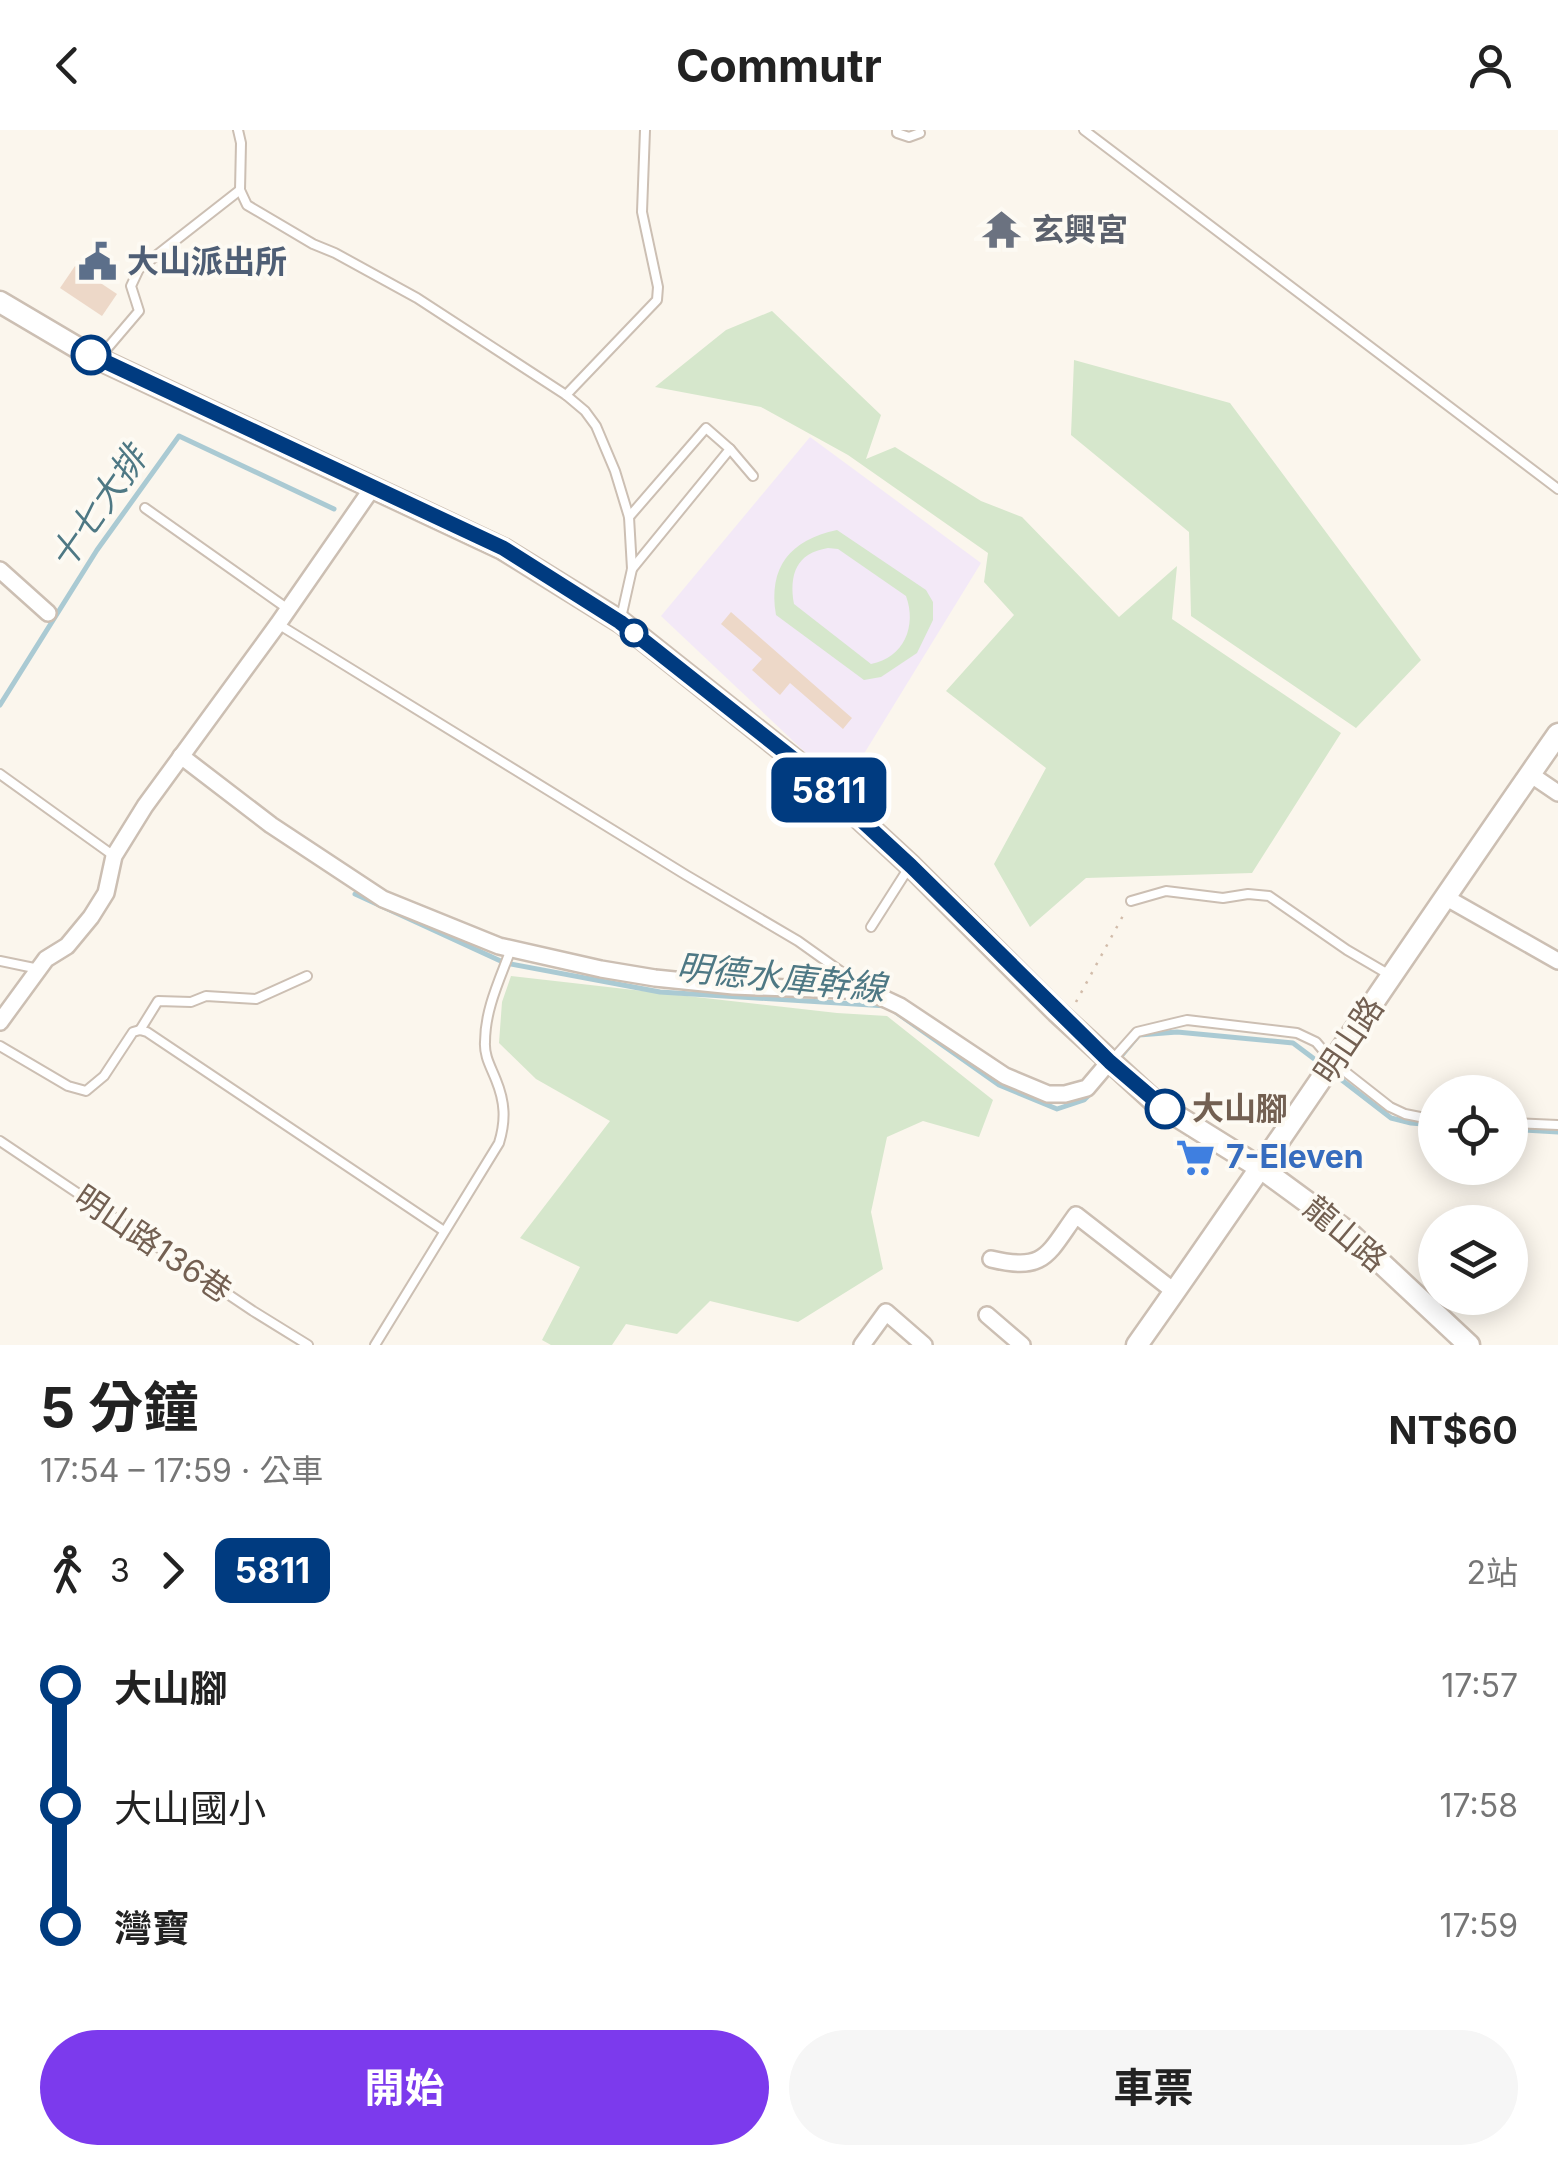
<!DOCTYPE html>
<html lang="zh-TW">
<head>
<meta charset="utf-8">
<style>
  :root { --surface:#fff; --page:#f6f6f6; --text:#222; --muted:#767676; --accent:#7c3aed }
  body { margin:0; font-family:Inter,"Noto Sans TC",sans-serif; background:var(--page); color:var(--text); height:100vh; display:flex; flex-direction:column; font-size:38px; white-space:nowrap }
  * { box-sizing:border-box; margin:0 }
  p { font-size:32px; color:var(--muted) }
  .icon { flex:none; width:55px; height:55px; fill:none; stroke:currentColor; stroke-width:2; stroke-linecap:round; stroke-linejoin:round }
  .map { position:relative; height:1215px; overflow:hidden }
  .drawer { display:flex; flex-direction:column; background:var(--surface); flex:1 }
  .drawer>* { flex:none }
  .badge { padding:0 20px; border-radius:15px; font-size:35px; line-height:65px }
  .controls { position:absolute; left:1418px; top:945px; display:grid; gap:20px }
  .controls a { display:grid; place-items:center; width:110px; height:110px; border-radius:50%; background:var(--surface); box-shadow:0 5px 25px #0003; font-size:50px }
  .map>.badge { position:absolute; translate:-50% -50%; box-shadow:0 0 0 5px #fff }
  .legs { display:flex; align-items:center; gap:15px; height:110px; padding:0 40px; font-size:32px }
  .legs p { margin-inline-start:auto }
  .summary { display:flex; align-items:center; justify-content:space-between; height:170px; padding:0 40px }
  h1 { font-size:55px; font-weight:700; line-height:75px }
  .cta { display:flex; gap:20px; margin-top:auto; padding:20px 40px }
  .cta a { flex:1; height:115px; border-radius:60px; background:var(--accent); color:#fff; font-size:40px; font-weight:700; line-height:115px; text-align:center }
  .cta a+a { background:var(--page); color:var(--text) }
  ul { padding:0 40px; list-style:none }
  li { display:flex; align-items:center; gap:35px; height:120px; font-size:38px }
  li i { display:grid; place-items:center; width:15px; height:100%; margin:0 12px; background:currentColor }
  li i::after { content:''; width:25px; height:25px; margin:-12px; border:8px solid; border-radius:50%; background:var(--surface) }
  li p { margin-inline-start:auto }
  li:first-child i { background:linear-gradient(#0000 50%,currentColor 0) }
  li:last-child i { background:linear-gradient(currentColor 50%,#0000 0) }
  header { display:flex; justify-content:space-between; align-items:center; height:130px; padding:0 40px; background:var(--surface); font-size:45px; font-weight:700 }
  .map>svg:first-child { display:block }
  .education { fill:#f3e9f7 }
  .green { fill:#d6e7cc; fill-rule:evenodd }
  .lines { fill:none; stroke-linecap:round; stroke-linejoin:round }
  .stream { stroke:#aacad3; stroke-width:5 }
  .building { fill:#edd8c8 }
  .service-casing { stroke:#ccbfb3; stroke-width:12 }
  .minor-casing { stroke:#ccbfb3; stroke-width:20 }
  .tertiary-casing { stroke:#ccbfb3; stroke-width:25 }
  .path { stroke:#d2bcaa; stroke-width:2.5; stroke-dasharray:2.5 8; stroke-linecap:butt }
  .service { stroke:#fff; stroke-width:8 }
  .minor { stroke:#fff; stroke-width:15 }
  .tertiary { stroke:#fff; stroke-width:20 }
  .line-1-casing { stroke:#fff; stroke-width:22 }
  .line-1 { stroke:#003b80; stroke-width:15 }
  .stop-1-dot { fill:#fff; stroke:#003b80; stroke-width:5 }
  .labels { text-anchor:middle; stroke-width:8; stroke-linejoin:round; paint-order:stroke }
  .worship-label { font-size:32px; font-weight:bold; fill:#5b616d; stroke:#fdfaf3; text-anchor:start }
  .service-label { font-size:32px; font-weight:bold; fill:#4e5e75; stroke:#fdfaf3; text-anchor:start }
  .street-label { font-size:32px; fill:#736052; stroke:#fdfaf3 }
  .stop-label { font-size:32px; font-weight:bold; fill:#736052; stroke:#fdfaf3; text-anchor:start }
  .shop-label { font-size:32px; font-weight:bold; fill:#366cbe; stroke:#fdfaf3; text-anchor:start }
  .water-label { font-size:35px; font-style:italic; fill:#4e7884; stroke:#fdfaf3 }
</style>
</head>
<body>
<header><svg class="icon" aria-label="back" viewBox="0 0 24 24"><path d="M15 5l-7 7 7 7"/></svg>Commutr<svg class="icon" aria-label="person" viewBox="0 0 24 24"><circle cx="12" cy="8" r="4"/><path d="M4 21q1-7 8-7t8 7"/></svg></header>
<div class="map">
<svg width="1558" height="1215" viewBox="0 0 1558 1215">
  <rect width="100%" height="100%" fill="#fbf6ed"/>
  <path class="education" d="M810,307L981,433L843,658L661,486Z"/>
  <g class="green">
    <path d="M772,181L881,285L866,329L895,317L981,371L1022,387L1119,487L1177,436L1172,489L1341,603L1252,743L1086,748L1030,797L994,734L1046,638L946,561L1014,485L984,452L988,423L848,325L761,277L655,257L726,200Z"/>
    <path d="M1074,230L1230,273L1421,530L1356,598L1191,486L1189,402L1071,305Z"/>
    <path d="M837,400L926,460L933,472V490L917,523L881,547L864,550L776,485C768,437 790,410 837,400ZM828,418L838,419L906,466C917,496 904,528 871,534L794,474C789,445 796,423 828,418Z"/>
    <path d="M511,846L837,883L887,886L993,970L979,1007L923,991L887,1007L871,1082L883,1139L798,1192L710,1171L677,1204L626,1194L612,1215H551L542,1210L580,1137L520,1108L610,991L536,949L499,913L502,872Z"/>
  </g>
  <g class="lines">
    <g class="stream">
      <path d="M0,575L97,420L179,306L334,379"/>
      <path d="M355,764L505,833L660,862L887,876L999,955L1057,979L1084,970L1091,963"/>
      <path d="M1117,931L1139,905L1177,902L1293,913L1325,937"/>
      <path d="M1334,944L1391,988L1411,993L1435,995"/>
      <path d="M1510,999L1558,1002"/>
    </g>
  </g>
  <g class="building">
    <path d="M75,136L117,164L102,186L60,158Z"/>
    <path d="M731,482L852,588L843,599L790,553L780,565L752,540L762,529L721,494Z"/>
  </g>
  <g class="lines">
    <defs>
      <g id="service">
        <path d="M238,0L241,13L240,60L247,75L313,114L335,123L417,168L566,265L585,281L596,296L615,341L629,387L632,439L621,488"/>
        <path d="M897,0V3L909,7L920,3"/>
        <path d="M1084,0L1558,359"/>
        <path d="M99,228L139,181L131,156L139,139L240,60"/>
        <path d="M566,265L657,170L658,157L642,82L645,0"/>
        <path d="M145,378L288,479"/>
        <path d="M629,387L706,298L730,319L753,346"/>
        <path d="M632,439L730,319"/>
        <path d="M278,494L686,745L798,811L864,858"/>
        <path d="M0,644L114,726"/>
        <path d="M1131,771L1166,761L1223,768L1248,764L1269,766L1347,820L1388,844"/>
        <path d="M871,797L908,739"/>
        <path d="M0,831L39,839"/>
        <path d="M140,900L158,871L191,872L206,866L256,869L307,846"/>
        <path d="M0,916L68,956L86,961L104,946L133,902L140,900L147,902L444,1101"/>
        <path d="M1113,929L1137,902L1187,890L1297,903L1316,912L1334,933L1390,977L1405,984L1435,990"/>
        <path d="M1510,993L1558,995"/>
        <path d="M0,1011L253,1181L308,1215"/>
        <path d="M375,1215L499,1013C506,990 505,972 496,950C491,937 484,926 485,912C485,879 500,849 511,819"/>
      </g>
      <g id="minor">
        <path d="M0,440L48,483"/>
        <path d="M181,626L271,695L383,769L499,816L601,839L655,848L733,856L868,861L900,876L1005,946L1048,964H1065L1087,958L1109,932"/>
        <path d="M1530,644L1558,663"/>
        <path d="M1445,767L1558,831"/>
        <path d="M0,892L46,829L67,816L91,787L106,763L114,726L145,676L278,494L373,357"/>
        <path d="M991,1129C1045,1142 1047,1125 1076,1085L1175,1162"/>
        <path d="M987,1185L1022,1215"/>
        <path d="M862,1215L886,1182L924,1215"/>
      </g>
      <g id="tertiary">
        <path d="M0,172L88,224L503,419L621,492L806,639L911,736L1057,882L1156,973L1262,1039L1348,1102L1469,1215"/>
        <path d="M1137,1215C1280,1013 1416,807 1558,604"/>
      </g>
    </defs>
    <use href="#service" class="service-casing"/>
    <use href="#minor" class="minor-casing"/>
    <use href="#tertiary" class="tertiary-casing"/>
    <path class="path" d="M1076,872L1125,782"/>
    <use href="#service" class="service"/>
    <use href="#minor" class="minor"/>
    <use href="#tertiary" class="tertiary"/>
  </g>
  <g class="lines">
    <defs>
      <path id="line-1" d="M91,225L503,418L620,492L806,639L911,736L1110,932L1165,979"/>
    </defs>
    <use href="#line-1" class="line-1-casing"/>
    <use href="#line-1" class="line-1"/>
  </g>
  <defs>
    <symbol id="temple-bare" viewBox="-9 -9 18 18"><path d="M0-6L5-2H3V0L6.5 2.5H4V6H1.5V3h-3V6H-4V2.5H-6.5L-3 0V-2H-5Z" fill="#6b7280" stroke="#fdfaf3" stroke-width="2.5" paint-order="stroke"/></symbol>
    <symbol id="civic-bare" viewBox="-9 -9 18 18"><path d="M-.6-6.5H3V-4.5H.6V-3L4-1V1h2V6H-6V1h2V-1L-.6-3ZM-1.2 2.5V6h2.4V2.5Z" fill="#5c6f8a" stroke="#fdfaf3" stroke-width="2.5" paint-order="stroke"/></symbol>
    <symbol id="supermarket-bare" viewBox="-9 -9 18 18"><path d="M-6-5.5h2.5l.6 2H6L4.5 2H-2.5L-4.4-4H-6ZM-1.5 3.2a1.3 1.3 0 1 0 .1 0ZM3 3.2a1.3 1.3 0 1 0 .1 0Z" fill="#3f7fe0" stroke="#fdfaf3" stroke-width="2.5" paint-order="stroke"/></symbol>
  </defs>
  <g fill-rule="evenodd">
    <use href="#temple-bare" x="974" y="72" width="55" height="55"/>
    <use href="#civic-bare" x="70" y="104" width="55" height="55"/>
    <use href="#supermarket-bare" x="1168" y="1000" width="55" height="55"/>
  </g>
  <g class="stop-1-dot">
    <circle cx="91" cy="225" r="18"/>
    <circle cx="634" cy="503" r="12"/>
    <circle cx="1165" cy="979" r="18"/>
  </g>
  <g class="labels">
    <g class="worship-label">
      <text x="1032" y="111">玄興宮</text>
    </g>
    <g class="service-label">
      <text x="127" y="143">大山派出所</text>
    </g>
    <g class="street-label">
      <text transform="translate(1349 910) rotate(-56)" y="11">明山路</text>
      <text transform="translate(1345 1104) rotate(40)" y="11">龍山路</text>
      <text transform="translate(153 1114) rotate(34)" y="11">明山路136巷</text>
    </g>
    <g class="stop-label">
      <text x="1192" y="990">大山腳</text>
    </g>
    <g class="shop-label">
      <text x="1226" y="1038">7-Eleven</text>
    </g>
    <g class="water-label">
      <text transform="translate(98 378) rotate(-55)" y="12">十七大排</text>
      <text transform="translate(781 848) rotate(6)" y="12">明德水庫幹線</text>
    </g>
  </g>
</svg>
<div class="controls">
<a><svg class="icon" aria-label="locate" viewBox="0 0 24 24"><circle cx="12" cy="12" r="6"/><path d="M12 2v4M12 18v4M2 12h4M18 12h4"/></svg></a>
<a><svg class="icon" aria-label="layers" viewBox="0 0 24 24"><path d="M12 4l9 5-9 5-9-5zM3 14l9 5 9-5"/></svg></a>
</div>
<b class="badge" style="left:829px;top:660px;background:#003b80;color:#fff">5811</b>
</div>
<section class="drawer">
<div class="summary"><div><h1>5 分鐘</h1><p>17:54 – 17:59 · 公車</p></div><b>NT$60</b></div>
<div class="legs"><svg class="icon" aria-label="walk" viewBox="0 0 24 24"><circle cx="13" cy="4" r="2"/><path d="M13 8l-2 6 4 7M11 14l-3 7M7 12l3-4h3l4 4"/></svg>3<svg class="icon" aria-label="forward" viewBox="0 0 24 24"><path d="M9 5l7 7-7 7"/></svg><b class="badge" style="background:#003b80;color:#fff">5811</b><p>2站</p></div>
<ul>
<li><i style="color:#003b80"></i><b>大山腳</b><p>17:57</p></li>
<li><i style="color:#003b80"></i><span>大山國小</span><p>17:58</p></li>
<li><i style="color:#003b80"></i><b>灣寶</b><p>17:59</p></li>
</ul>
<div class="cta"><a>開始</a><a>車票</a></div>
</section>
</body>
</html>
